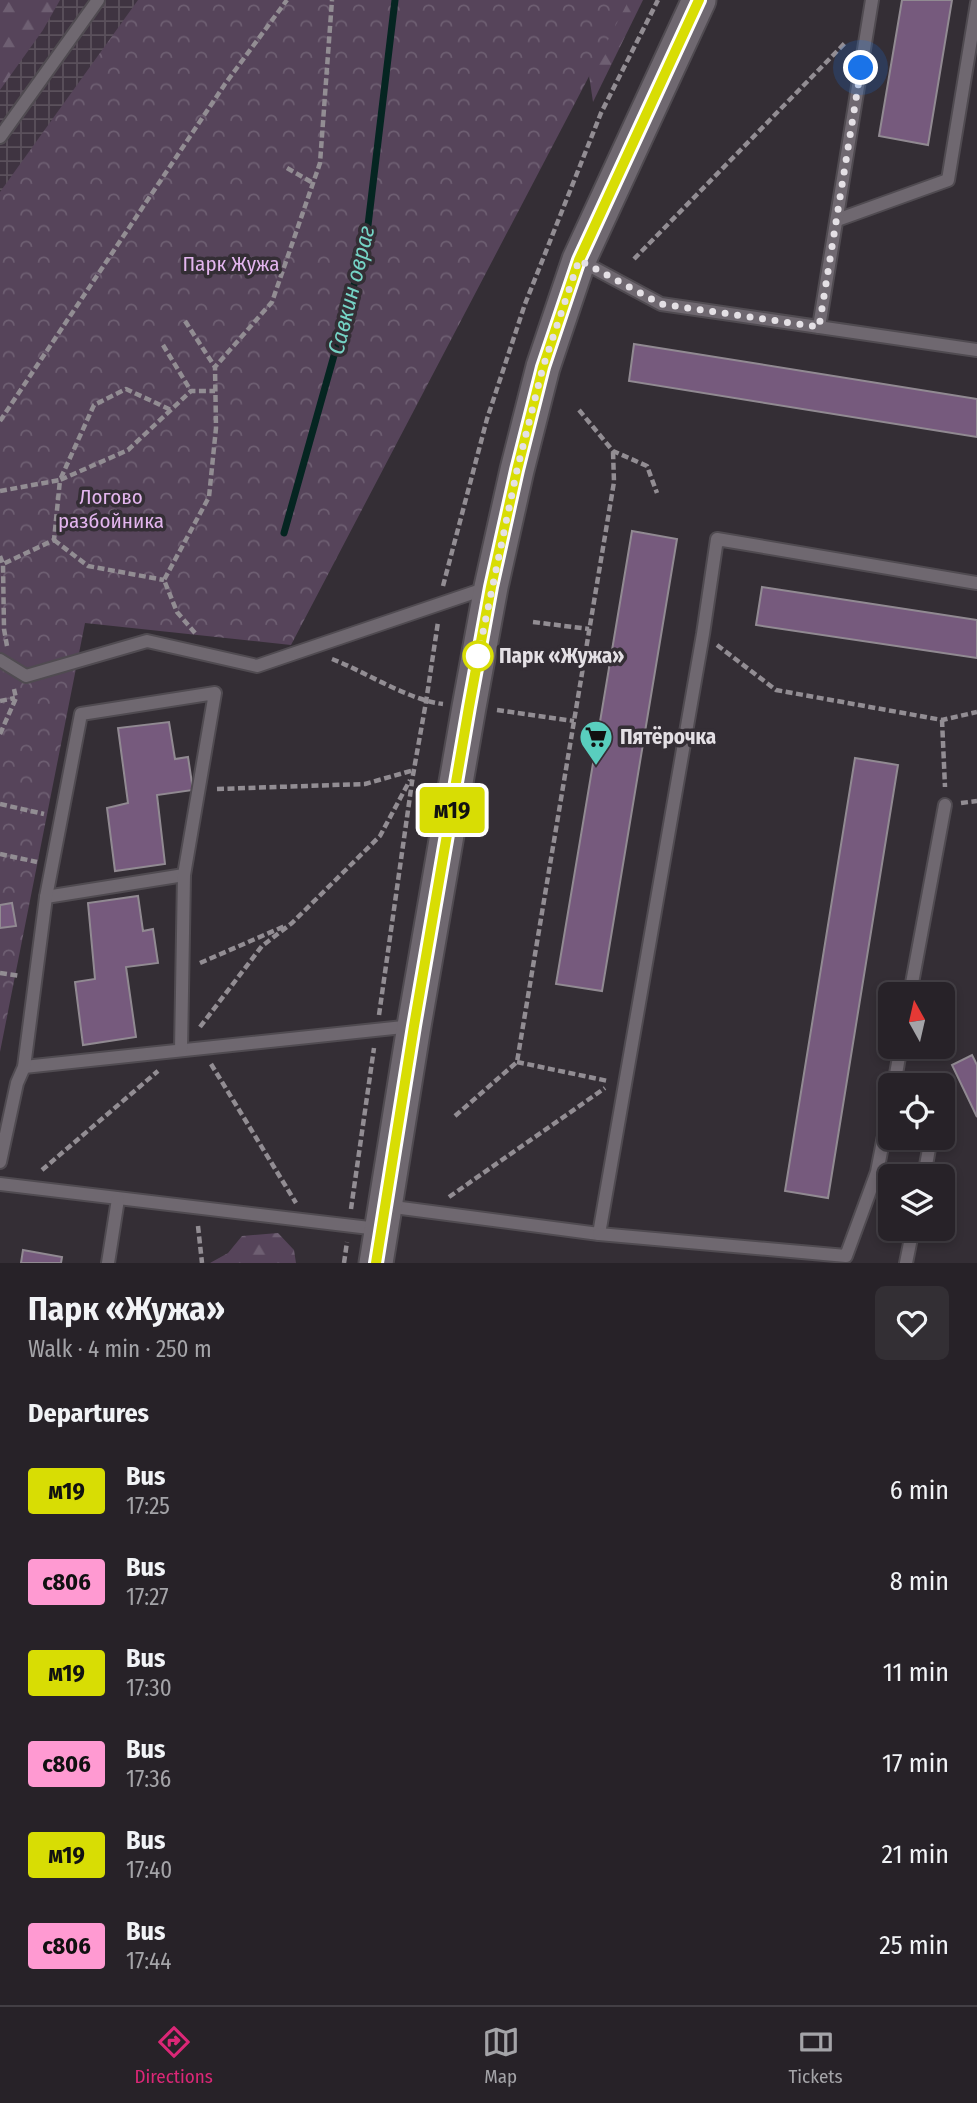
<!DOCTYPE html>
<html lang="en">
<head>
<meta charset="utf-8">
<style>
  :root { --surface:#272228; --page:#332f34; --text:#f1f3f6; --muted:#a4a4a8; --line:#433f45; --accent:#db2777 }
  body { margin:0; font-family:"Fira Sans Condensed",sans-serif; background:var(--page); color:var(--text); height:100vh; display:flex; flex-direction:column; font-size:26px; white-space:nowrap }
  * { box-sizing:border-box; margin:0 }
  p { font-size:23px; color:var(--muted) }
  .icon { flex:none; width:38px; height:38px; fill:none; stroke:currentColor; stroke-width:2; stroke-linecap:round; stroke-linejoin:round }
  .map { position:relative; height:1263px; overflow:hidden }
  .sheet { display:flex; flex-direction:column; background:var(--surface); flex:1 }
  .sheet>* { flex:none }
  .badge { padding:0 14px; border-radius:5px; font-size:24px; line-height:46px }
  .needle { width:46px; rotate:352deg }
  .fabs { position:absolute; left:878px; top:982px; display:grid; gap:14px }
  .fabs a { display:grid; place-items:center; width:77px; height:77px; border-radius:10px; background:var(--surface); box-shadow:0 4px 10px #0003,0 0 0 2px var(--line); font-size:35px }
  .you { position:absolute; width:35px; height:35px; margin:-18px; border:5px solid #fff; border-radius:50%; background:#1a73e8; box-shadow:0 0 0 10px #1a73e833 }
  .map>.badge { position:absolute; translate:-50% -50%; box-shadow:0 0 0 4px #fff }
  h2 { padding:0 28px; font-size:26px; line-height:63px }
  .round { display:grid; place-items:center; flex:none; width:74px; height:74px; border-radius:10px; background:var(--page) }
  .summary { display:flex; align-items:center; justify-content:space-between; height:119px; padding:0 28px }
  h1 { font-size:33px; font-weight:700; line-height:52px }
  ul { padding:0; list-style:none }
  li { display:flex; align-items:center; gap:21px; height:91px; padding:0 28px }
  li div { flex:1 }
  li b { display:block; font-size:26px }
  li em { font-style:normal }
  li .badge { min-width:77px; font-weight:700; text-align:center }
  .tabs { display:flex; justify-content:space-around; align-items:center; height:98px; border-top:2px solid var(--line); background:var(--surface); font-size:19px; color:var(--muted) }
  .tabs a { display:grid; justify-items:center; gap:4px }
  .tabs .current { color:var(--accent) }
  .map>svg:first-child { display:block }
  .industrial { fill:url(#industrial-grid) }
  .forest { fill:url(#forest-firs) }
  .park { fill:url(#park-crowns) }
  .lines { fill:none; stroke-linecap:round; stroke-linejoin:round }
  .stream { stroke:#052521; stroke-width:7 }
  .building { fill:#765a7d; stroke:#918a92; stroke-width:2 }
  .lane-casing { stroke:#504b51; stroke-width:16 }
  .secondary-casing { stroke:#504b51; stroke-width:37 }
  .path { stroke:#928d93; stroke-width:4.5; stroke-dasharray:7 3.5; stroke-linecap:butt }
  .lane { stroke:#6f6870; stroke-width:12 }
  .secondary { stroke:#6f6870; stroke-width:33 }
  .line-casing { stroke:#fff; stroke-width:16 }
  .line { stroke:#d8dd04; stroke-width:10 }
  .walk { stroke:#e4e0e5; stroke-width:7; stroke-dasharray:0 12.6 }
  .stop-dot { fill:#fff; stroke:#d8dd04; stroke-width:3.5 }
  .labels { text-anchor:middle; stroke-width:7; stroke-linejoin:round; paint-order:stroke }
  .park-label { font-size:21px; fill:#e3b5ee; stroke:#342e35 }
  .stop-label { font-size:21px; font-weight:bold; fill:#e4e0e5; stroke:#342e35; text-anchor:start }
  .poi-label { font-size:21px; font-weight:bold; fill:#e4e0e5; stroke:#342e35; text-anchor:start }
  .water-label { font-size:23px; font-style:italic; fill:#75d3c5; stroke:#342e35 }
</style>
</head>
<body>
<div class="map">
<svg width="977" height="1263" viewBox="0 0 977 1263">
  <defs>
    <pattern id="industrial-grid" width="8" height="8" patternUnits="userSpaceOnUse" patternTransform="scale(1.75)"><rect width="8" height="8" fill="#3f3441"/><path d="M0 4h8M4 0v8" fill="none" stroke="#5b515c"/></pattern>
    <pattern id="forest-firs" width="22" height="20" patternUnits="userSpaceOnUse" patternTransform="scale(1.75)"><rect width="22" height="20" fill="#56445a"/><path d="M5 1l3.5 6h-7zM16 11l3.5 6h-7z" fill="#6e5f72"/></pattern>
    <pattern id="park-crowns" width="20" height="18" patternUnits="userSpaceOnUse" patternTransform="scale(1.75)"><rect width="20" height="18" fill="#56445a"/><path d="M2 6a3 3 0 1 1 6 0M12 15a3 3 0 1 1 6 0" fill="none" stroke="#6e5f72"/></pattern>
  </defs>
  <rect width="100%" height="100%" fill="#342e35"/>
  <path class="industrial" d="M0,0H140L0,199Z"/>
  <g class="forest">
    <path d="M0,0H60L43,30L0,90Z"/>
    <path d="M578,0H643L593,102Z"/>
    <path d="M278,1233L294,1250L296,1263H210L228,1253L242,1236Z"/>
  </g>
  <path class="park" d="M138,0H629L291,645L85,623L0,1052V192Z"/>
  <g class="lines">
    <path class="stream" d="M284,533L366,242L395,0"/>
  </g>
  <g class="building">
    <path d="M902,0H952L928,145L879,136Z"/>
    <path d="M634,344L977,399V437L629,381Z"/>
    <path d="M632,531L677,539L602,991L556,984Z"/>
    <path d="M762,587L977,620V658L756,625Z"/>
    <path d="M169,722L175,759L188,757L193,790L157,795L165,864L115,871L107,808L128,803L118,728Z"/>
    <path d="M855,758L898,765L828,1198L785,1191Z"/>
    <path d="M138,896L143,931L153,929L158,963L126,967L136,1037L83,1045L75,982L95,979L88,903Z"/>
    <path d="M12,903L16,926L0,928V905Z"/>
    <path d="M972,1055L977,1065V1117L952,1065Z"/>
    <path d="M23,1250L62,1257L61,1263H21Z"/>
  </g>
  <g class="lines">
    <defs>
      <g id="lane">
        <path d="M0,137L98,0"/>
        <path d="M837,220L948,180L977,3"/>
        <path d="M579,260L661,304L977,350"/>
        <path d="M819,327L872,0"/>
        <path d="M0,660L26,676L147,641L257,666L487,588"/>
        <path d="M46,897L184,875"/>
        <path d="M910,994L945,805"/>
        <path d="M24,1067L413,1026"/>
        <path d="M894,1085L901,1046"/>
        <path d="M0,1162L17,1083L24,1067L46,897L81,714L215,693L184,875L181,1050"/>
        <path d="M924,1176L931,1138"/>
        <path d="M0,1184L378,1229"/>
        <path d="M386,1206L599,1234L703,634L717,539L977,583"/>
        <path d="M599,1234L846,1256L877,1172L891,1100"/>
        <path d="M108,1263L118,1199"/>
        <path d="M906,1263L913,1228"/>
      </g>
      <path id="secondary" d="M376,1263L414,1026L469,707L491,587L517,470L543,367L579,260L699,0"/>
    </defs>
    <use href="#lane" class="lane-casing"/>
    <use href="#secondary" class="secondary-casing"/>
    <g class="path">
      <path d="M287,168L313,183"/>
      <path d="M634,259L846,42"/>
      <path d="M185,321L215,367"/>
      <path d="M163,345L191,391"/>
      <path d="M579,410L613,451L647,466L657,493"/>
      <path d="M0,421L225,84L287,0"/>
      <path d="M0,491L60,480L94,405L126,389L171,410"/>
      <path d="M54,540L88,566L164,580"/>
      <path d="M0,556L3,564"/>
      <path d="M443,586L487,419L525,304L601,113L658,0"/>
      <path d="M533,622L589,629"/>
      <path d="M195,633L177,612L164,580L209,497L216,428L215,367L272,302L320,163L332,0"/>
      <path d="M717,645L776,690L942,720L977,712"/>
      <path d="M7,646L4,629L3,564L54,540L60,480L128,450L191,391H215"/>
      <path d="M332,659C366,672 408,700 443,704"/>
      <path d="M0,701L15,698"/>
      <path d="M497,710L574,721"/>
      <path d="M942,720L945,787"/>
      <path d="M0,734L16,698L14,689"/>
      <path d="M217,789L365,784L414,770"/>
      <path d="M961,803L977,801"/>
      <path d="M0,804L44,814"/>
      <path d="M0,854L37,862"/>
      <path d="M200,963L285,926"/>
      <path d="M0,973L20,976"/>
      <path d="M379,1015L413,775L426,702L438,622"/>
      <path d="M200,1027L262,946L292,923L380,836L410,780"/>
      <path d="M517,1062L608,1081"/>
      <path d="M211,1064L296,1203"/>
      <path d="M455,1116L517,1062L614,482L613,451"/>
      <path d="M42,1170L158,1071"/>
      <path d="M449,1197L605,1088"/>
      <path d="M351,1209L374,1048"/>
      <path d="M198,1226L202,1263"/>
      <path d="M344,1263L347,1242"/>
    </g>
    <use href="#lane" class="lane"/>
    <use href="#secondary" class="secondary"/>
  </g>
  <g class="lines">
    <defs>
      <path id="line" d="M376,1263L414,1026L469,707L491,587L517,470L543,367L579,260L699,0"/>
    </defs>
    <use href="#line" class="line-casing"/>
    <use href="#line" class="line"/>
    <path class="walk" d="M478,656L517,470L543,367L579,260L661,304L819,327L861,68"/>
  </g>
  <defs>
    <symbol id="supermarket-pin" viewBox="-11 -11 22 30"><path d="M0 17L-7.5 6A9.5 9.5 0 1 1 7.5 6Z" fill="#59cebe" stroke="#342e35"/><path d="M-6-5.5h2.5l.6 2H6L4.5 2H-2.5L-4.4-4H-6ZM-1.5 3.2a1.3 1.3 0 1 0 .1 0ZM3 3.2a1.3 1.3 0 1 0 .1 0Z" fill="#111"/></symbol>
  </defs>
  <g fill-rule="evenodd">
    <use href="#supermarket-pin" x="577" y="718" width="38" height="52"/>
  </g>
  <circle class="stop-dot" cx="478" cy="656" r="14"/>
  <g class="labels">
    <g class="park-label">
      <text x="231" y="271">Парк Жужа</text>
      <text x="111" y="504">Логово<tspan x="111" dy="24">разбойника</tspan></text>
    </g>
    <g class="stop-label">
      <text x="499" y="663">Парк «Жужа»</text>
    </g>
    <g class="poi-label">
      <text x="620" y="744">Пятёрочка</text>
    </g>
    <g class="water-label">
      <text transform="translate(351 290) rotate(-76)" y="8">Савкин овраг</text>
    </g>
  </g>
</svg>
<div class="fabs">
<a><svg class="needle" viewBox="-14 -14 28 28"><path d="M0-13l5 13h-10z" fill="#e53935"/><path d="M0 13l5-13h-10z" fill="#a4a4a8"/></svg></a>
<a><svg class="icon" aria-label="locate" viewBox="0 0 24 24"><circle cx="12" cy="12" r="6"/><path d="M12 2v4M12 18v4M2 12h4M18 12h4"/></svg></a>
<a><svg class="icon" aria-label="layers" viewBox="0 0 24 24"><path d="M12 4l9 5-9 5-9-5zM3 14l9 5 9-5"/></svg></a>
</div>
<div class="you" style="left:861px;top:68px"></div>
<b class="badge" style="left:452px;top:810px;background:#d8dd04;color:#111">м19</b>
</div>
<section class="sheet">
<div class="summary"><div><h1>Парк «Жужа»</h1><p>Walk · 4 min · 250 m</p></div><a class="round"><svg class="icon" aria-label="heart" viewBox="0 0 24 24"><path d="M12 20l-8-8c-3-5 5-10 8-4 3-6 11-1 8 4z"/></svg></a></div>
<h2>Departures</h2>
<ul>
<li><span class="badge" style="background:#d8dd04;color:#111">м19</span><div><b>Bus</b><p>17:25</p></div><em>6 min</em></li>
<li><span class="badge" style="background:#ff9ad2;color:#111">с806</span><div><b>Bus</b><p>17:27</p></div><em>8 min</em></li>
<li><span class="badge" style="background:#d8dd04;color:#111">м19</span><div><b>Bus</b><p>17:30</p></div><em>11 min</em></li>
<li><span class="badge" style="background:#ff9ad2;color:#111">с806</span><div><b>Bus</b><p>17:36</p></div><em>17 min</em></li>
<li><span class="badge" style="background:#d8dd04;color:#111">м19</span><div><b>Bus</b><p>17:40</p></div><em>21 min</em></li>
<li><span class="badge" style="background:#ff9ad2;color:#111">с806</span><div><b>Bus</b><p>17:44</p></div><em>25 min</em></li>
</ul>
</section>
<nav class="tabs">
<a class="current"><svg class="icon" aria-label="directions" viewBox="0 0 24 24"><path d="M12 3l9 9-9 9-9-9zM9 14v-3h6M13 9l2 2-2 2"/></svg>Directions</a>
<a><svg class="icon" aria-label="map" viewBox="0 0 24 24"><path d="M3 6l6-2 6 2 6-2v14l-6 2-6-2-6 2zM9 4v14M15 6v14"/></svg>Map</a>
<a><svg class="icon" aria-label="tickets" viewBox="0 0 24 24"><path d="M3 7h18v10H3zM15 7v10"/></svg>Tickets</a>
</nav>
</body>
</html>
